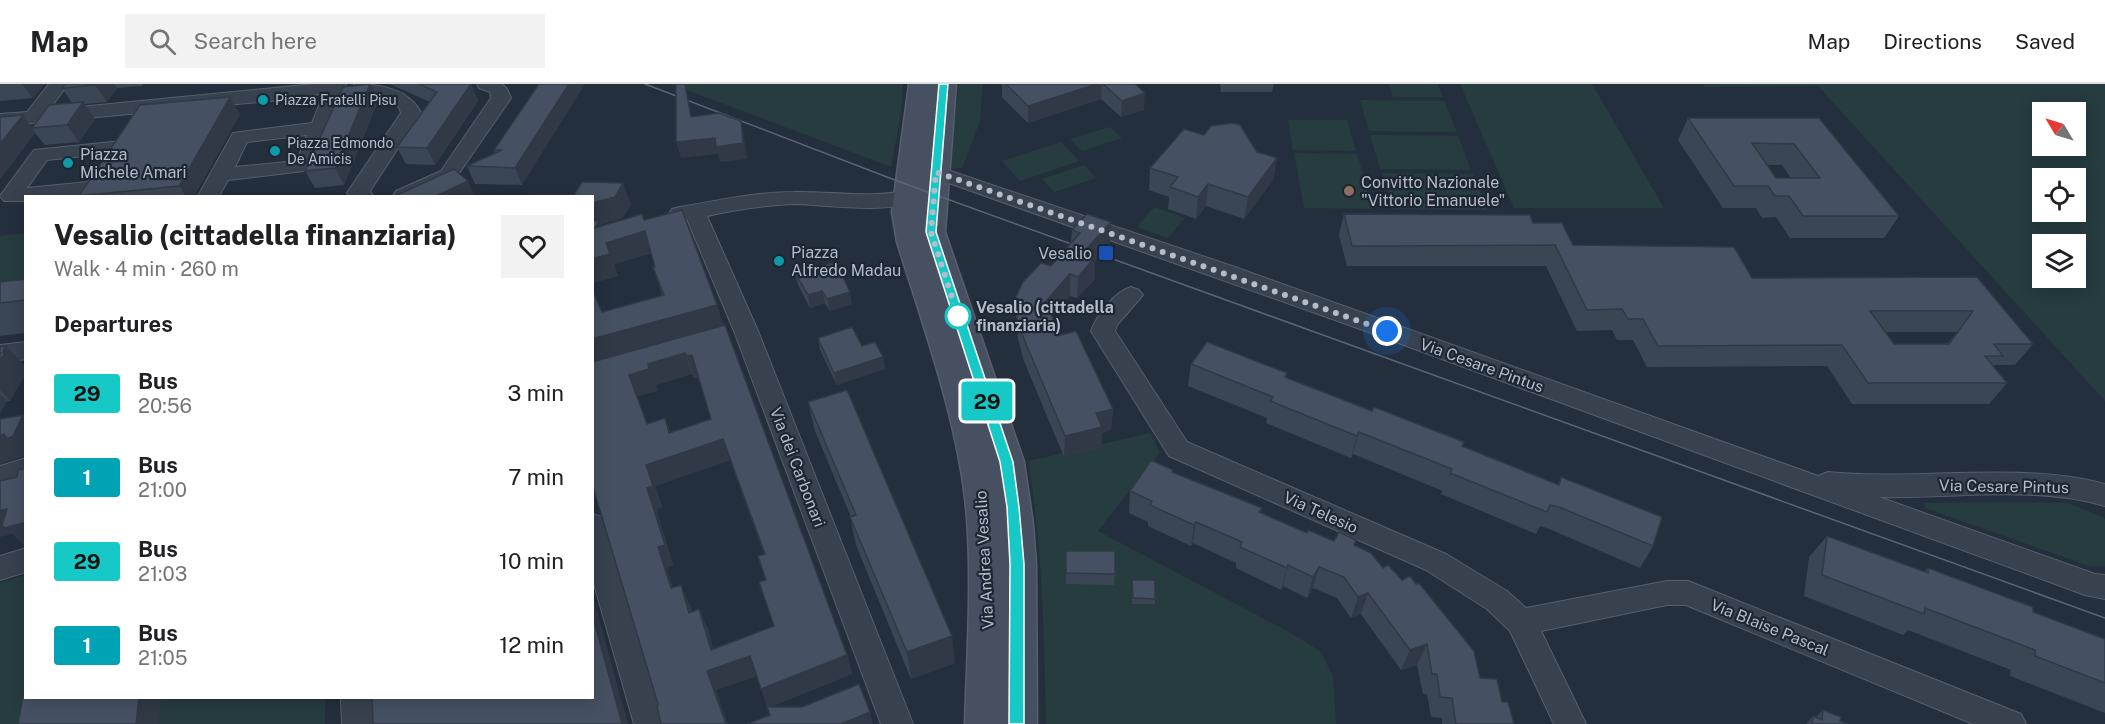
<!DOCTYPE html>
<html lang="en">
<head>
<meta charset="utf-8">
<style>
  :root { --surface:#fff; --page:#f2f2f2; --text:#202124; --muted:#757577; --line:#e0e0e0 }
  body { margin:0; font-family:"Public Sans",sans-serif; background:var(--page); color:var(--text); height:100vh; display:flex; flex-direction:column; font-size:22px; white-space:nowrap }
  * { box-sizing:border-box; margin:0 }
  p { font-size:20px; color:var(--muted) }
  .icon { flex:none; width:33px; height:33px; fill:none; stroke:currentColor; stroke-width:2; stroke-linecap:round; stroke-linejoin:round }
  .map { position:relative; flex:1; overflow:hidden }
  .sheet { position:absolute; left:24px; top:111px; width:570px; height:504px; display:flex; flex-direction:column; background:var(--surface); border-radius:0px; box-shadow:0 3px 15px #0003 }
  .sheet>* { flex:none }
  .badge { padding:0 12px; border-radius:4px; font-size:21px; line-height:39px }
  .needle { width:39px; rotate:308deg }
  .tools { position:absolute; left:2032px; top:18px; display:grid; gap:12px }
  .tools a { display:grid; place-items:center; width:54px; height:54px; border-radius:0px; background:var(--surface); box-shadow:0 3px 15px #0003; font-size:30px }
  .you { position:absolute; width:30px; height:30px; margin:-15px; border:4px solid #fff; border-radius:50%; background:#1a73e8; box-shadow:0 0 0 9px #1a73e833 }
  .map>.badge { position:absolute; translate:-50% -50%; box-shadow:0 0 0 3px #fff }
  h2 { padding:0 30px; font-size:22px; line-height:54px }
  .round { display:grid; place-items:center; flex:none; width:63px; height:63px; border-radius:0px; background:var(--page) }
  .headline { display:flex; align-items:center; justify-content:space-between; height:102px; padding:0 30px }
  h1 { font-size:28px; font-weight:800; line-height:45px }
  ul { padding:0; list-style:none }
  li { display:flex; align-items:center; gap:18px; height:84px; padding:0 30px }
  li div { flex:1 }
  li b { display:block; font-size:22px }
  li em { font-style:normal }
  li .badge { min-width:66px; font-weight:700; text-align:center }
  header { display:flex; align-items:center; gap:36px; box-sizing:border-box; height:84px; padding:0 30px; background:var(--surface); border-bottom:2px solid var(--line) }
  header strong { font-size:28px }
  nav { display:flex; gap:33px; margin-inline-start:auto; font-size:21px }
  .search { width:420px; height:54px; background:var(--page); display:flex; align-items:center; gap:15px; box-sizing:border-box; padding:0 21px; border-radius:0px; color:var(--muted); font-size:22px }
  .map>svg:first-child { display:block }
  .green { fill:#263c3f; fill-rule:evenodd }
  .lines { fill:none; stroke-linecap:round; stroke-linejoin:round }
  .minor-casing { stroke:#565f6c; stroke-width:2 }
  .secondary-casing { stroke:#565f6c; stroke-width:3 }
  .minor { fill:#38414e; fill-rule:evenodd }
  .secondary { fill:#465061; fill-rule:evenodd }
  .tram { stroke:#5a6575; stroke-width:1.5 }
  .wall { fill:#3b4654; fill-rule:evenodd }
  .shaded-wall { fill:#303945 }
  .building { fill:#455162; stroke:#303945; stroke-width:1.5; fill-rule:evenodd }
  .line { fill:#16c9c6; stroke:#fff; stroke-width:1.5 }
  .walk { stroke:#b4bcc9; stroke-width:6; stroke-dasharray:0 10.8 }
  .culture-dot { fill:#0f9aa8; stroke:#1d2633; stroke-width:2 }
  .education-dot { fill:#8d6e63; stroke:#1d2633; stroke-width:2 }
  .transit-dot { fill:#1a4fb4; stroke:#1d2633; stroke-width:2 }
  .stop-dot { fill:#fff; stroke:#16c9c6; stroke-width:3 }
  .labels { text-anchor:middle; stroke-width:4.5; stroke-linejoin:round; paint-order:stroke }
  .far-poi-label { font-size:14px; fill:#b4bcc9; stroke:#1d2633; text-anchor:start }
  .poi-label { font-size:16px; fill:#b4bcc9; stroke:#1d2633; text-anchor:start }
  .stop-label { font-size:16px; font-weight:bold; fill:#b4bcc9; stroke:#1d2633; text-anchor:start }
  .street-label { font-size:16px; fill:#b4bcc9; stroke:#1d2633 }
</style>
</head>
<body>
<header>
<strong>Map</strong>
<div class="search"><svg class="icon" aria-label="search" viewBox="0 0 24 24"><circle cx="10" cy="10" r="6"/><path d="M15 15l6 6"/></svg>Search here</div>
<nav><a>Map</a><a>Directions</a><a>Saved</a></nav>
</header>
<div class="map">
<svg width="2105" height="640" viewBox="0 0 2105 640">
  <rect width="100%" height="100%" fill="#242f3e"/>
  <g class="green">
    <path d="M671,0H903L901,30L891,83Z"/>
    <path d="M959,0H983L980,37L962,84L949,85Z"/>
    <path d="M1389,0H1438L1443,13H1393Z"/>
    <path d="M1460,0H1592L1664,124H1514Z"/>
    <path d="M1703,0H2105V317L1818,2L1705,3ZM2043,28H2076V62H2043ZM2043,94H2076V128H2043ZM2043,160H2076V194H2043Z"/>
    <path d="M1360,16L1444,17L1457,48L1369,47Z"/>
    <path d="M1288,36H1347L1356,67L1293,66Z"/>
    <path d="M1110,43L1122,54L1082,67L1070,55Z"/>
    <path d="M1370,51L1458,52L1471,86L1380,85Z"/>
    <path d="M1061,58L1079,77L1020,97L1002,77Z"/>
    <path d="M1294,69L1357,70L1374,125L1304,124Z"/>
    <path d="M1084,81L1096,94L1054,108L1042,95Z"/>
    <path d="M1382,89L1473,90L1487,126L1393,125Z"/>
    <path d="M1154,123L1185,134L1168,154L1137,143Z"/>
    <path d="M25,149V202L0,205V152Z"/>
    <path d="M1150,349L1160,368L1098,447L1291,549L1320,567L1333,592L1336,640H1046C1044,552 1043,464 1028,377Z"/>
    <path d="M1999,418L2068,419L2102,433L2105,435V482H2089L1925,424L1924,419Z"/>
    <path d="M25,491L26,614H325V640H0V499Z"/>
  </g>
  <g class="lines">
    <defs>
      <g id="minor">
        <path d="M49,0H68L49,26L314,0H346L312,86L228,96L219,112H198L233,49L312,39L324,9L292,15L0,42V30L27,28ZM307,51L297,77L235,83L247,58Z"/>
        <path d="M354,0C378,0 409,4 421,29L370,107L373,112H350L347,109L401,29L399,23L356,4Z"/>
        <path d="M477,0H502L507,5L511,14L455,95L419,112H393L396,107L441,87L491,14L490,8L479,4Z"/>
        <path d="M122,57L129,59L132,63L129,67L47,76L27,104L88,98L100,82L107,80L114,82L117,86L102,108L73,112H26V117H4L0,112L34,66Z"/>
        <path d="M936,82L1235,183L1818,392L1828,388C1917,397 2020,377 2105,400V422C2032,401 1953,415 1879,413L2095,490L2105,491V515L2085,511L1363,246L929,92L926,88L929,84Z"/>
        <path d="M908,106L915,107L919,112C904,133 819,120 793,120C764,121 735,126 707,132L758,247L913,640H881L734,247L687,135H672L669,130L672,125L680,123C717,117 755,108 794,108C832,107 871,115 908,106Z"/>
        <path d="M1131,203L1139,206L1143,211L1117,241L1115,247L1187,358L1446,470L1507,507L1526,524L1667,497H1688L2021,630L2026,640H1973L1686,521H1667L1541,547L1586,640H1554L1510,547L1487,525L1426,486L1169,372L1091,247C1097,231 1114,208 1131,203Z"/>
        <path d="M26,258V275L0,279V261Z"/>
        <path d="M26,374V394L0,402V382Z"/>
        <path d="M592,430L602,433L606,441L666,640H634L592,493Z"/>
        <path d="M26,464V488L0,496V472Z"/>
        <path d="M341,614H373L374,640H342Z"/>
      </g>
      <path id="secondary" d="M909,0H956L945,148L1024,378L1033,440L1036,480L1037,640H965C967,572 972,503 967,435C961,346 924,244 897,158L892,128Z"/>
    </defs>
    <use href="#minor" class="minor-casing"/>
    <use href="#secondary" class="secondary-casing"/>
    <use href="#minor" class="minor"/>
    <use href="#secondary" class="secondary"/>
    <path class="tram" d="M645,0L900,98L2105,534"/>
  </g>
  <g class="wall">
    <path d="M0,0H44L33,14L0,17Z"/>
    <path d="M65,0H143L142,2L117,4L107,18L85,20L95,35L79,58L45,61L35,49L0,95L23,31L32,44L72,19L62,4Z"/>
    <path d="M390,0H471L478,17L435,81L406,80L397,63L430,18Z"/>
    <path d="M539,0L522,101L475,100L467,82L496,69L494,66Z"/>
    <path d="M1002,0H1135L1144,26L1121,33L1101,15L1028,39L1002,13Z"/>
    <path d="M1220,0H1274L1272,8H1221Z"/>
    <path d="M378,17L344,101L315,104L305,87Z"/>
    <path d="M240,30L194,112H79Z"/>
    <path d="M1688,34H1819L1899,132L1884,154H1790L1776,133L1762,134L1756,124H1723L1678,56ZM1767,81H1782L1791,94H1776Z"/>
    <path d="M1257,68L1277,74L1273,96L1244,135L1206,122L1196,135L1168,125L1169,113L1149,106L1150,84Z"/>
    <path d="M592,112L631,121L622,134L602,140V142L644,136L717,221L723,241L847,571L852,590L770,623L870,628L770,631L757,592L716,606L658,620L602,228L662,211L653,183H655L652,169L614,180L618,192L592,199ZM692,290L694,294L698,293L711,335L670,348L665,334L647,340L637,312L657,307L656,301ZM730,376L764,470L774,542L713,565L708,545L699,525L692,528L690,521L673,504L666,484L673,481L656,425L662,423L655,402Z"/>
    <path d="M1344,130L1533,139L1573,161L1752,194L1977,193L2033,260L2015,281H1995L1994,283L2007,299L1989,320H1852L1827,282L1647,283L1633,256H1617L1612,246L1577,247L1546,182H1347L1339,151ZM1885,248H1957L1947,260H1894Z"/>
    <path d="M1072,146L1110,160L1095,177V195L1077,214L1070,212L1051,232L1061,251L1113,325L1111,346L1102,349L1101,364L1064,373L1024,277L1018,255L1015,215L1051,182L1071,158Z"/>
    <path d="M795,189L852,220L830,227L825,219L810,224L798,201Z"/>
    <path d="M26,195V249L0,252V198Z"/>
    <path d="M818,254L862,262L883,273L885,285L837,301L820,266Z"/>
    <path d="M0,263L26,283V286L10,317H7L0,329Z"/>
    <path d="M1191,280L1287,289L1286,293L1558,400L1561,393L1653,462L1640,484L1547,444L1540,442L1536,450L1441,410L1443,407L1353,370L1351,374L1266,339L1267,334L1188,302Z"/>
    <path d="M808,318L955,579L911,595L856,461L850,433H851L815,347Z"/>
    <path d="M1173,386V388L1262,424L1261,429L1307,449L1334,457L1354,461L1383,484L1502,618L1514,640H1442V634L1431,633L1427,610H1423L1417,581L1401,586L1361,530L1351,534L1337,514L1313,504L1307,514L1283,502L1281,506L1236,484V479L1193,459L1191,462L1148,442V438L1129,429L1130,407Z"/>
    <path d="M1827,452L1924,488L1928,484L2033,528L2105,555V629L2010,592L2011,586L1908,546L1903,551L1804,512L1809,473Z"/>
    <path d="M1066,467L1115,490L1114,501L1066,500Z"/>
    <path d="M1132,496L1155,515V520H1132Z"/>
    <path d="M1823,626L1840,637L1848,640H1806L1813,632L1816,633Z"/>
  </g>
  <g class="shaded-wall">
    <path d="M22,0H44L33,14Z"/>
    <path d="M96,0H114L117,4L107,18L95,1Z"/>
    <path d="M370,0L378,17L344,101L335,84Z"/>
    <path d="M471,0L478,17L435,81L427,64Z"/>
    <path d="M569,0H585L522,101L515,84Z"/>
    <path d="M1097,0H1102L1101,15L1028,39V22Z"/>
    <path d="M1145,9L1144,26L1121,33L1122,17Z"/>
    <path d="M230,13L240,30L194,112H186L179,102Z"/>
    <path d="M83,18L95,35L79,58L67,41Z"/>
    <path d="M23,31L35,49L0,95V60Z"/>
    <path d="M741,37L744,52L747,75L720,78L718,70L681,74L676,58Z"/>
    <path d="M1277,74L1273,96L1244,135L1248,113Z"/>
    <path d="M468,97L475,112H436Z"/>
    <path d="M623,99L631,121L622,134L602,140L608,157L645,147L653,169L614,180L618,192L592,199V119Z"/>
    <path d="M1208,100L1206,122L1196,135L1198,113Z"/>
    <path d="M1111,138L1110,160L1095,177V195L1077,214L1078,193L1083,169Z"/>
    <path d="M1070,190V212L1045,240V218Z"/>
    <path d="M822,207L825,219L810,224L808,211Z"/>
    <path d="M850,208L852,220L830,227L827,215Z"/>
    <path d="M717,221L724,243L592,280V255Z"/>
    <path d="M6,262L26,283V286L24,288L26,290L10,317L0,306V277L2,269Z"/>
    <path d="M685,269L692,290L656,301L657,307L637,312L655,362L629,291L648,280Z"/>
    <path d="M692,271L699,293L694,294L687,272Z"/>
    <path d="M883,273L885,285L837,301L834,289Z"/>
    <path d="M0,310L7,317L0,329Z"/>
    <path d="M1113,325L1111,346L1102,349L1101,364L1064,373L1065,352L1096,329Z"/>
    <path d="M23,331L26,334V373L24,372L0,380V352Z"/>
    <path d="M1359,348L1353,370L1351,374L1357,352Z"/>
    <path d="M723,355L730,376L655,402L662,423L656,425L673,481L666,484L680,525L671,504L658,463L647,404L646,381Z"/>
    <path d="M7,425L26,438V463L12,450L0,453V426Z"/>
    <path d="M1196,438L1193,459L1191,462L1194,441Z"/>
    <path d="M1288,481L1283,502L1281,506L1287,484Z"/>
    <path d="M1319,483L1313,504L1307,514L1313,493Z"/>
    <path d="M681,501L690,521L698,549L689,529Z"/>
    <path d="M592,509L628,640H622L592,529Z"/>
    <path d="M1368,509L1361,530L1351,534L1358,513Z"/>
    <path d="M699,525L708,545L718,583L750,572L757,592L716,606L728,640H726L707,587L711,566Z"/>
    <path d="M952,552L955,579L911,595L907,568Z"/>
    <path d="M1427,560L1417,581L1401,586L1410,566Z"/>
    <path d="M847,571L852,590L768,624L761,605Z"/>
    <path d="M139,614H161L159,640H136Z"/>
    <path d="M870,628L873,640H841Z"/>
  </g>
  <g class="building">
    <path d="M65,0H96L95,1L62,4Z"/>
    <path d="M370,0L335,84L305,87L343,3Z"/>
    <path d="M419,0H471L427,64L397,63L437,8Z"/>
    <path d="M539,0H569L515,84L467,82L502,66H494Z"/>
    <path d="M676,0H685L691,33L719,29L741,37L743,59L716,63L715,54L676,58Z"/>
    <path d="M1006,0H1097L1028,22Z"/>
    <path d="M1103,0H1135L1145,9L1122,17Z"/>
    <path d="M230,13L179,102L79,112L140,21Z"/>
    <path d="M83,18L67,41L32,44L49,21Z"/>
    <path d="M23,31L0,60V33Z"/>
    <path d="M1688,34H1819L1899,132H1803L1789,112H1775L1768,102H1734ZM1752,59L1794,60L1820,94H1776Z"/>
    <path d="M1233,39L1240,41L1257,68L1277,74L1248,113L1208,100L1198,113L1170,103L1178,93L1150,84L1184,45L1204,51L1211,42Z"/>
    <path d="M454,85L468,97L436,112H395Z"/>
    <path d="M582,98L623,99L615,113L592,119V112H532L536,111H574Z"/>
    <path d="M682,126L717,221L592,255V205L602,228L664,211L653,183H655L645,147L606,159L610,170L592,175V137L600,136L595,144L642,130L644,136Z"/>
    <path d="M1087,130L1111,138L1083,169L1095,173L1078,193L1070,190L1045,218L1061,251L1076,247L1113,325L1096,329L1102,343L1065,352L1024,255L1017,234L1015,215L1023,198L1041,179L1051,182L1080,149L1072,146Z"/>
    <path d="M1344,130L1530,131L1533,139H1562L1573,161L1734,163L1752,194L1977,193L2033,260H1994L2003,272H1985L2007,299H1868L1842,261L1658,262L1643,235H1628L1622,225L1587,226L1555,161L1352,162ZM1870,227H1973L1949,260H1894Z"/>
    <path d="M836,178L850,208L827,215L822,207L808,211L795,189Z"/>
    <path d="M26,195V216L0,219V198Z"/>
    <path d="M725,241L847,571L761,605L750,572L707,587L726,640H661L657,623L658,620L592,400V278ZM685,269L687,272L692,271L711,335L669,349L665,334L647,340L629,291L649,285L648,280ZM723,355L765,470L758,472L766,496L759,498L774,542L711,566L699,525L689,529L681,501L671,504L658,463L665,461L647,404L653,402L646,381Z"/>
    <path d="M852,243L862,262L875,258L883,273L834,289L818,254Z"/>
    <path d="M1207,258L1287,289L1285,293L1372,327L1374,323L1464,358L1462,362L1559,401L1561,393L1662,433L1653,462L1559,423L1550,421L1547,428L1450,389L1452,385L1359,348L1357,352L1270,317L1273,313L1191,280Z"/>
    <path d="M6,262L2,269L5,268L0,277V263Z"/>
    <path d="M847,306L952,552L907,568L850,433L856,431L808,318Z"/>
    <path d="M23,331L13,352L7,355L4,350L0,352V335Z"/>
    <path d="M1151,376L1173,386L1172,388L1262,424L1259,428L1307,449L1308,446L1334,457L1339,448L1356,456L1354,461L1371,469L1383,484L1388,481L1402,496L1410,492L1416,500L1419,499L1474,567L1480,594L1497,595L1502,618H1508L1514,640H1456L1452,614L1440,613L1437,590H1432L1427,560L1410,566L1368,509L1358,513L1344,493L1319,483L1313,493L1288,481L1287,484L1240,463L1242,458L1196,438L1194,441L1150,421L1152,417L1130,407Z"/>
    <path d="M26,384V438L5,444L2,441L7,425L0,426V397L17,393L18,386Z"/>
    <path d="M1827,452L1928,489V484L2033,523V528L2105,555V599L2035,572V566L1925,524L1924,530L1822,491Z"/>
    <path d="M1066,467H1115V490L1066,489Z"/>
    <path d="M1132,496H1155V515L1133,514Z"/>
    <path d="M592,529L622,640H373L372,614H592Z"/>
    <path d="M859,600L870,628L841,640H747L770,631L767,623H802Z"/>
    <path d="M26,606V614H139L136,640H18L24,607Z"/>
    <path d="M1823,626L1841,633L1840,637L1848,640H1812L1813,632L1822,636Z"/>
  </g>
  <path class="line" d="M939,0H948L936,148L1013,378L1019,423L1024,480V640H1009L1010,480L1007,423L1000,378L926,148Z"/>
  <g class="lines">
    <path class="walk" d="M958,232L931,148L936,88L1387,247"/>
  </g>
  <g class="culture-dot">
    <circle cx="263" cy="16" r="6"/>
    <circle cx="275" cy="67" r="6"/>
    <circle cx="68" cy="79" r="6"/>
    <circle cx="779" cy="177" r="6"/>
  </g>
  <circle class="education-dot" cx="1349" cy="107" r="6"/>
  <rect class="transit-dot" x="1098" y="161" width="16" height="16" rx="3"/>
  <circle class="stop-dot" cx="958" cy="232" r="12"/>
  <g class="labels">
    <g class="far-poi-label">
      <text x="275" y="21">Piazza Fratelli Pisu</text>
      <text x="287" y="64">Piazza Edmondo<tspan x="287" dy="16">De Amicis</tspan></text>
    </g>
    <g class="poi-label">
      <text x="80" y="76">Piazza<tspan x="80" dy="18">Michele Amari</tspan></text>
      <text x="1361" y="104">Convitto Nazionale<tspan x="1361" dy="18">"Vittorio Emanuele"</tspan></text>
      <text x="791" y="174">Piazza<tspan x="791" dy="18">Alfredo Madau</tspan></text>
      <text x="1092" y="175" text-anchor="end">Vesalio</text>
    </g>
    <g class="stop-label">
      <text x="976" y="229">Vesalio (cittadella<tspan x="976" dy="18">finanziaria)</tspan></text>
    </g>
    <g class="street-label">
      <text transform="translate(1482 281) rotate(20)" y="6">Via Cesare Pintus</text>
      <text transform="translate(798 383) rotate(69)" y="6">Via dei Carbonari</text>
      <text transform="translate(2004 402) rotate(1)" y="6">Via Cesare Pintus</text>
      <text transform="translate(1321 428) rotate(24)" y="6">Via Telesio</text>
      <text transform="translate(984 476) rotate(-93)" y="6">Via Andrea Vesalio</text>
      <text transform="translate(1770 543) rotate(22)" y="6">Via Blaise Pascal</text>
    </g>
  </g>
</svg>
<div class="tools">
<a><svg class="needle" viewBox="-14 -14 28 28"><path d="M0-13l5 13h-10z" fill="#e53935"/><path d="M0 13l5-13h-10z" fill="#757577"/></svg></a>
<a><svg class="icon" aria-label="locate" viewBox="0 0 24 24"><circle cx="12" cy="12" r="6"/><path d="M12 2v4M12 18v4M2 12h4M18 12h4"/></svg></a>
<a><svg class="icon" aria-label="layers" viewBox="0 0 24 24"><path d="M12 4l9 5-9 5-9-5zM3 14l9 5 9-5"/></svg></a>
</div>
<div class="you" style="left:1387px;top:247px"></div>
<b class="badge" style="left:987px;top:317px;background:#16c9c6;color:#111">29</b>
<section class="sheet">
<div class="headline"><div><h1>Vesalio (cittadella finanziaria)</h1><p>Walk · 4 min · 260 m</p></div><a class="round"><svg class="icon" aria-label="heart" viewBox="0 0 24 24"><path d="M12 20l-8-8c-3-5 5-10 8-4 3-6 11-1 8 4z"/></svg></a></div>
<h2>Departures</h2>
<ul>
<li><span class="badge" style="background:#16c9c6;color:#111">29</span><div><b>Bus</b><p>20:56</p></div><em>3 min</em></li>
<li><span class="badge" style="background:#00a3b4;color:#fff">1</span><div><b>Bus</b><p>21:00</p></div><em>7 min</em></li>
<li><span class="badge" style="background:#16c9c6;color:#111">29</span><div><b>Bus</b><p>21:03</p></div><em>10 min</em></li>
<li><span class="badge" style="background:#00a3b4;color:#fff">1</span><div><b>Bus</b><p>21:05</p></div><em>12 min</em></li>
</ul>
</section>
</div>
</body>
</html>
